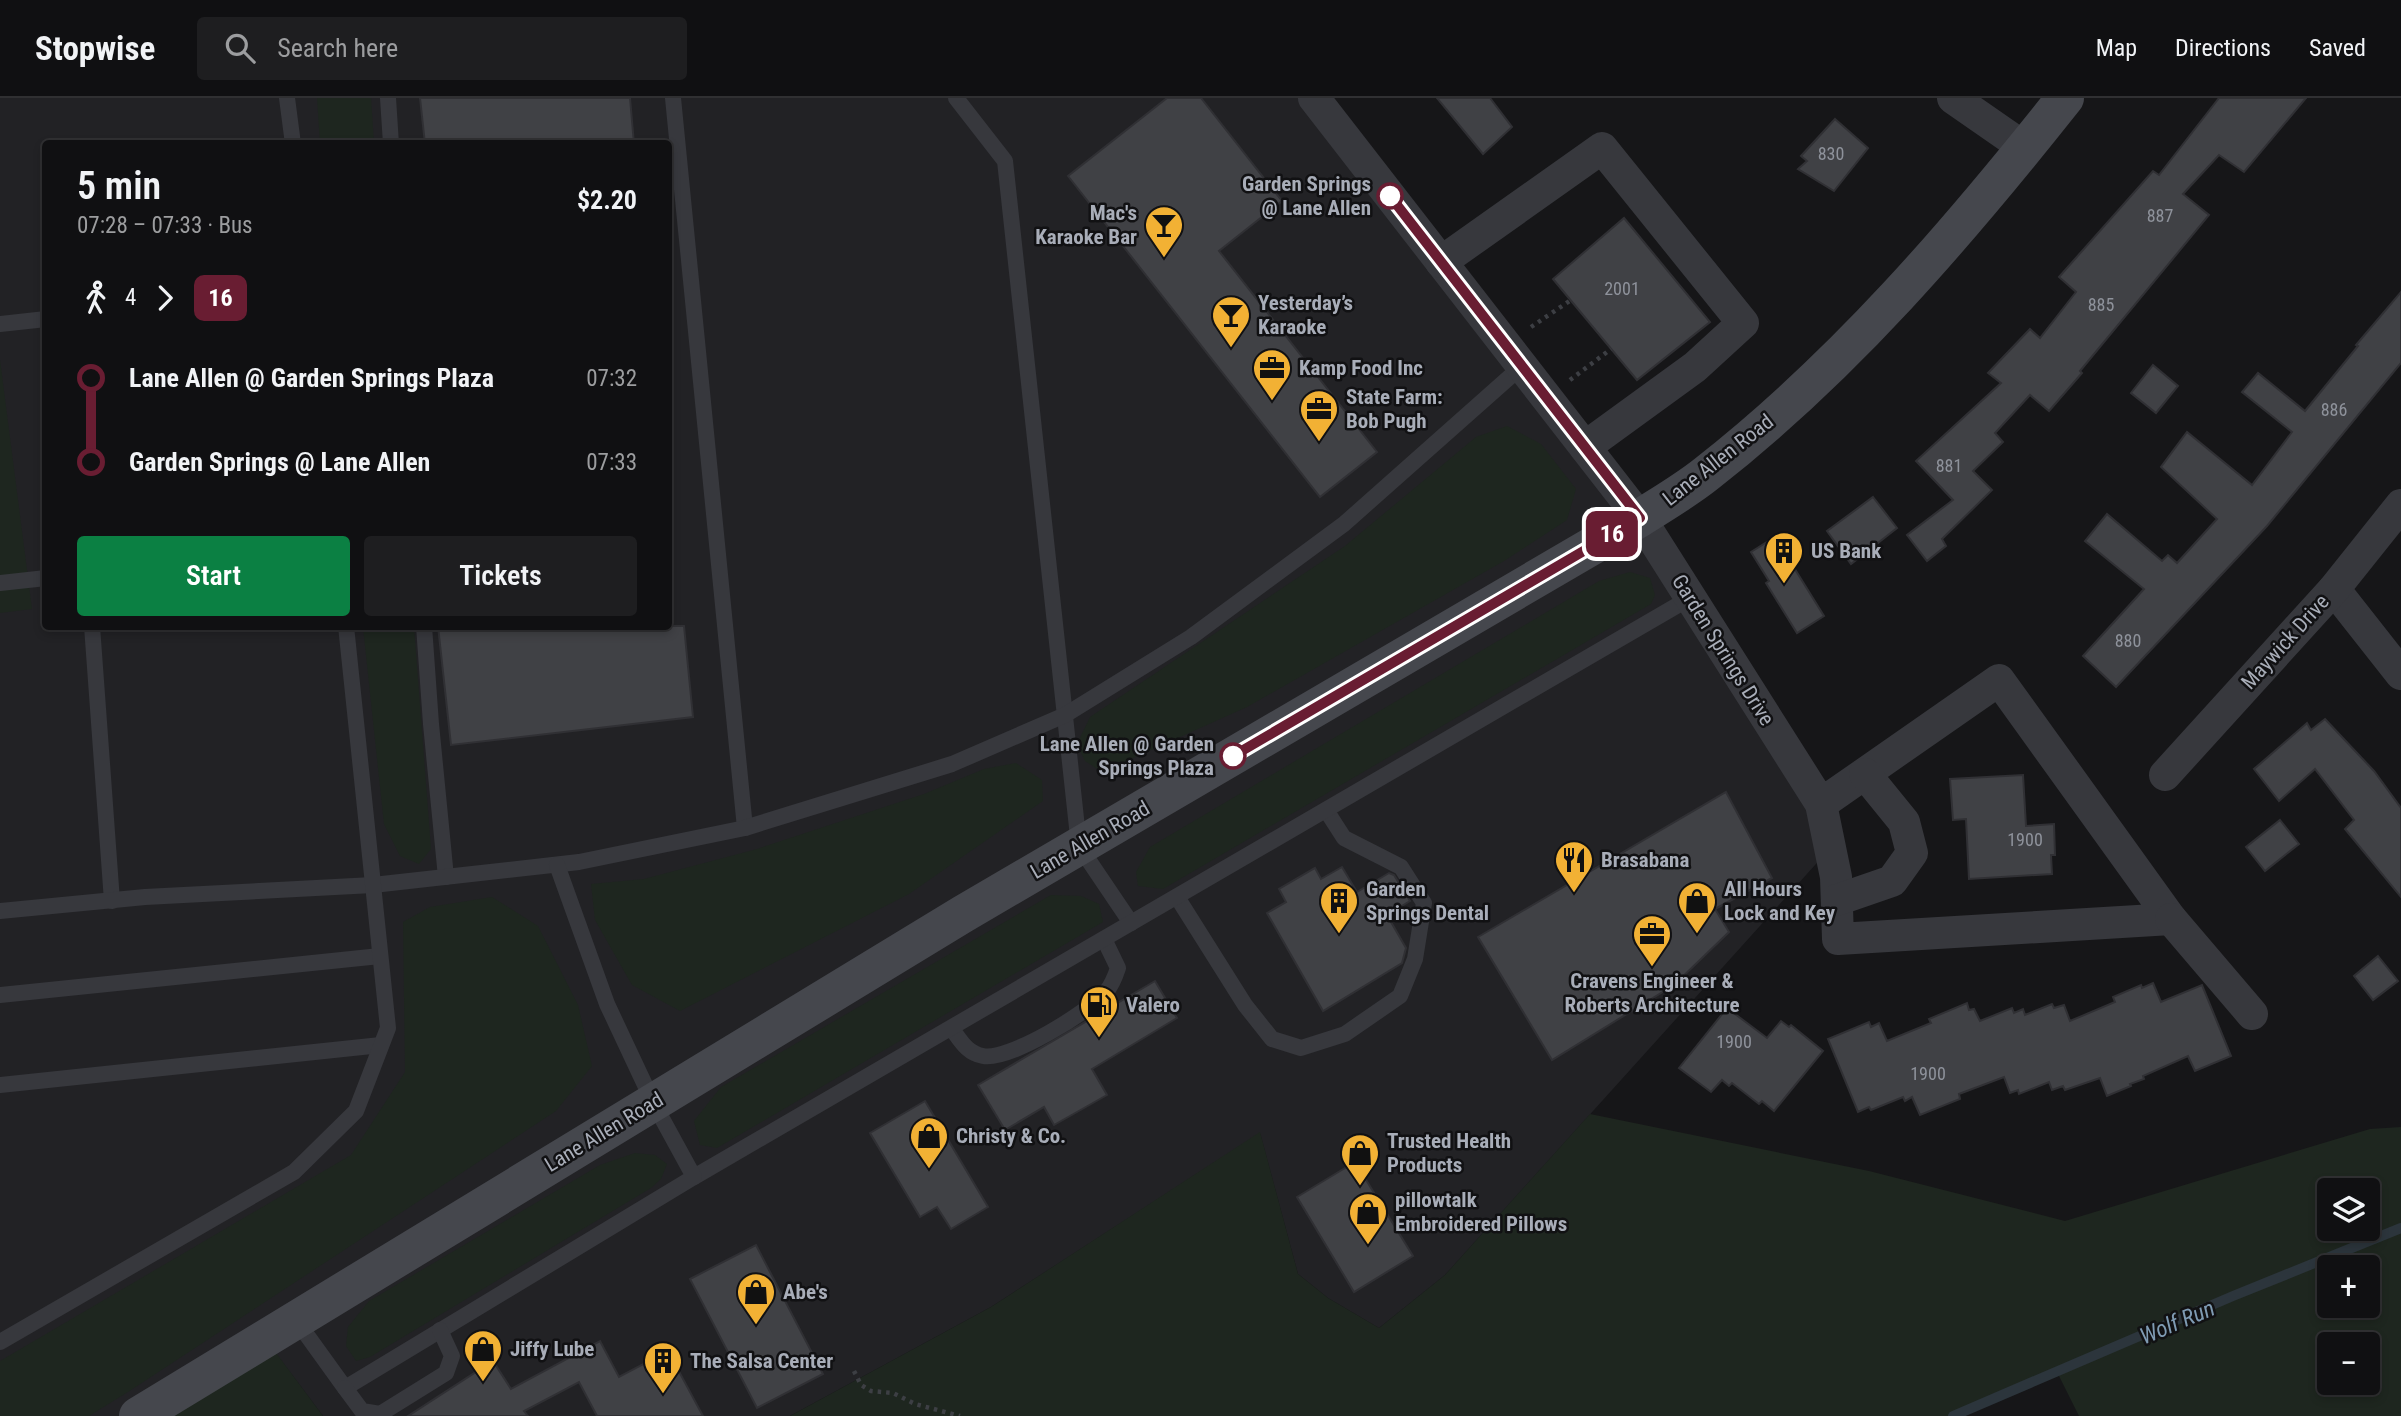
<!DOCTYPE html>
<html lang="en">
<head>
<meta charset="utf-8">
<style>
  :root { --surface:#101012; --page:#1e1e20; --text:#f1f3f6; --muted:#9c9d9f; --line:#303032; --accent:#0b8043 }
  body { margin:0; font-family:"Roboto Condensed",sans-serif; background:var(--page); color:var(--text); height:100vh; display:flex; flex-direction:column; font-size:26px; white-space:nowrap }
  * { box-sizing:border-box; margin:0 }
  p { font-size:23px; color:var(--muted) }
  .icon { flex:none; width:38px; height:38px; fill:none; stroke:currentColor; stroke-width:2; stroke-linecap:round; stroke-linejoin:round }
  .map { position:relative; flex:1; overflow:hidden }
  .drawer { position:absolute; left:42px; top:42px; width:630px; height:490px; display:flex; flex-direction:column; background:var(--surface); border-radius:7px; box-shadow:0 4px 10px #0003,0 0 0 2px var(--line) }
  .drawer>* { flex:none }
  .badge { padding:0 14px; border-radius:10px; font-size:24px; line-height:46px }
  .tools { position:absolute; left:2317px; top:1080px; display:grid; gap:14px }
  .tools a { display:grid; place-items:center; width:63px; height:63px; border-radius:7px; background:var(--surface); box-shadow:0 4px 10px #0003,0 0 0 2px var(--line); font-size:35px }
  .map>.badge { position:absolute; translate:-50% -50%; box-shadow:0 0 0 4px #fff }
  .legs { display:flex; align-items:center; gap:10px; height:77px; padding:0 35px; font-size:23px }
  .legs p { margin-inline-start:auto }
  .summary { display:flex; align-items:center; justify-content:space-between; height:119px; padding:0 35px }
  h1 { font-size:38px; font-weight:600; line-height:52px }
  .button { display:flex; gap:14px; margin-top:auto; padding:14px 35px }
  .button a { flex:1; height:80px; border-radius:7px; background:var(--accent); color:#fff; font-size:28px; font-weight:600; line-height:80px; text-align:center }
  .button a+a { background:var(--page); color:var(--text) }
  ul { padding:0 35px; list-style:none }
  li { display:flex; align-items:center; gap:24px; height:84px; font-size:26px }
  li i { display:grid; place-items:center; width:10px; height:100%; margin:0 9px; background:currentColor }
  li i::after { content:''; width:18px; height:18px; margin:-9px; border:5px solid; border-radius:50%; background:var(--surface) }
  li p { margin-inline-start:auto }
  li:first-child i { background:linear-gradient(#0000 50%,currentColor 0) }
  li:last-child i { background:linear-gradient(currentColor 50%,#0000 0) }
  header { display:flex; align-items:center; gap:42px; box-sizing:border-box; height:98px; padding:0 35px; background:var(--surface); border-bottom:2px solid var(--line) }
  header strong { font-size:33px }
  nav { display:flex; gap:38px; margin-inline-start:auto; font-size:24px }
  .search { width:490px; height:63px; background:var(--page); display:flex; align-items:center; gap:18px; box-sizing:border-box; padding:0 24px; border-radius:7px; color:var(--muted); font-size:26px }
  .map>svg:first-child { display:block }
  .built { fill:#222225; fill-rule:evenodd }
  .green { fill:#1e261f; fill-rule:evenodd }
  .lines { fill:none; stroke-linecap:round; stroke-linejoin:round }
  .stream { stroke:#2c353c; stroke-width:10 }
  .building { fill:#404145; stroke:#303034; stroke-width:2 }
  .path { stroke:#3d3f44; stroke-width:4.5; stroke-dasharray:3.5 5; stroke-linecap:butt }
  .service { stroke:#37383d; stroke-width:16 }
  .minor { stroke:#37383d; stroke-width:32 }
  .secondary { stroke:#45474d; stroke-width:38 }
  .line-1-casing { stroke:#fff; stroke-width:16 }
  .line-1 { stroke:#691d32; stroke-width:10 }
  .stop-1-dot { fill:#fff; stroke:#691d32; stroke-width:3.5 }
  .labels { text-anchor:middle; stroke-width:5; stroke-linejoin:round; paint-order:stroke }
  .number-label { font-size:18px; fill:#8e929b }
  .stop-label { font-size:21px; font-weight:bold; fill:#a8adb8; stroke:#111113; text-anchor:end }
  .poi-label { font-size:21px; font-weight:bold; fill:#a8adb8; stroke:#111113; text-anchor:start }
  .street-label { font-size:21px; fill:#a8adb8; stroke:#111113 }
  .water-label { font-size:23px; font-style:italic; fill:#7f9bb3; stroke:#111113 }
</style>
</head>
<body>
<header>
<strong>Stopwise</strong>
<div class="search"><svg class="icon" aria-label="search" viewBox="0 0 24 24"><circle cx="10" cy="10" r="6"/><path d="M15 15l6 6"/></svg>Search here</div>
<nav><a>Map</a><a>Directions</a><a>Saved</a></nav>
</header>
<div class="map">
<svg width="2401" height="1318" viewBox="0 0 2401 1318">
  <rect width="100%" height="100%" fill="#161618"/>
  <path class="built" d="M0,0H1314L1640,420L1834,746L1445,1177L1379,1230L1328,1200L1298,1176L1260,1035L991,1209L790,1318H323L265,1241L138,1318H0ZM46,46H668V528H46Z"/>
  <g class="green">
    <path d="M317,0H371L374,45H320Z"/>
    <path d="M0,262L32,511L0,515Z"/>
    <path d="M1507,328L1541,346L1576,391L1567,422L1504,463L1247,609L1102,674L1085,663L1077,646L1090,619L1345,448L1476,339Z"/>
    <path d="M1630,474L1650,480L1655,497L1651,506L1163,791L1138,788L1136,774L1150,749L1599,483Z"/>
    <path d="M363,529H414L431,751L419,766L400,758L384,726Z"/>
    <path d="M1016,665L1042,682L1043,703L909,796L680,913L632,887L595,822L591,786L644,781L757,751L924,696L984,671Z"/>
    <path d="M1051,797L1081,798L1099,806L1103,824L717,1050L700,1047L694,1023L721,989Z"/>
    <path d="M492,799L538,828L578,907L592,968L556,1013L128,1294L89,1318H0V1263L351,1057L405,974L403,824L430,809Z"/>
    <path d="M1590,1016L1869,1073L2065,1123L2370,1031L2401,1029V1318H2079L2057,1274L1953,1318H790L991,1209L1260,1034L1298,1176L1328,1200L1379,1230L1445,1177ZM2329,1092H2368V1130H2329ZM2329,1169H2368V1208H2329ZM2329,1246H2368V1284H2329Z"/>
    <path d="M635,1055L655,1057L667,1066L661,1081L651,1090L370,1259L356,1263L346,1248L348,1229L369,1203L600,1067Z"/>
    <path d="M265,1240L323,1318H138Z"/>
  </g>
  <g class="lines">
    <path class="stream" d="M1953,1318L2233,1198L2401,1130"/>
  </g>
  <g class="building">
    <path d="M420,0H630L634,46H425Z"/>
    <path d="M1167,0H1201L1282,103L1219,153L1377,354L1320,399L1068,78Z"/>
    <path d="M1437,0H1490L1512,29L1483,56Z"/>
    <path d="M2219,0H2306L2244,74L2219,57L2183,96L2209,117L2080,273L2082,275L2049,313L2030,297L1995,335L2003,344L1973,373L1992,392L1942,441L1946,448L1927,463L1907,437L1953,402L1916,363L2001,285L1988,275L2030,231L2040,240L2076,194L2059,179L2153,73L2159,77Z"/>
    <path d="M1835,21L1868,50L1834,93L1798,71L1807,63L1801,58Z"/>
    <path d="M1624,120L1710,224L1637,282L1553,181Z"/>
    <path d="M2401,194V265L2267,428L2116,589L2083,558L2144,491L2085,443L2107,416L2162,463L2168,457L2177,465L2217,421L2161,369L2187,334L2252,387L2292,334L2242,294L2258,275L2305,313L2358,248L2356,247Z"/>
    <path d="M2153,267L2178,288L2156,315L2131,295Z"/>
    <path d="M1873,399L1897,430L1851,466L1827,433Z"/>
    <path d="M1775,439L1824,518L1797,535L1766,485L1769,483L1751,454Z"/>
    <path d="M438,528H684L693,619L451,647Z"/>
    <path d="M2325,621L2374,673L2401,710V799L2345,731L2354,722L2315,671L2279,703L2254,671L2307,625L2311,632Z"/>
    <path d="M2023,677L2026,728L2054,726L2055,757H2051L2052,776L1969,781L1966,721L1953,722L1950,681Z"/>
    <path d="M1726,694L1772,780L1715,811L1729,834L1674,887L1552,962L1478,839Z"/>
    <path d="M2280,722L2299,746L2265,773L2246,749Z"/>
    <path d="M1342,769L1357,794L1389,775L1394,777L1410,803L1387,817L1406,850L1402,865L1323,913L1267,815L1286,804L1279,791L1315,770L1321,781Z"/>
    <path d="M2378,858L2398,883L2373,902L2354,878Z"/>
    <path d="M1155,883L1177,920L1092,971L1107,997L1054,1027L1044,1009L1005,1032L978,987Z"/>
    <path d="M2153,885L2161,904L2202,887L2231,958L2195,973L2188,958L2143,978L2144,981L2130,986L2131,988L2107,998L2100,980L2065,992L2063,988L2052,992L2049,984L2019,996L2018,992L2010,995L2004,979L1959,996L1960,1001L1920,1017L1912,999L1905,1003L1903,999L1871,1012L1869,1009L1858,1014L1828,941L1869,924L1871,929L1879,925L1887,943L1931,925L1929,921L1967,905L1969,912L1974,911L1980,923L2012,910L2014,915L2023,911L2025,917L2052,906L2054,910L2064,907L2070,923L2115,904L2113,899L2141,887L2142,890Z"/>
    <path d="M1727,910L1767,940L1781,923L1789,929L1791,927L1823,953L1774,1013L1762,1003L1759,1006L1732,985L1729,988L1722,982L1711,994L1679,970Z"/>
    <path d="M925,1003L988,1109L951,1131L937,1109L920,1119L870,1035Z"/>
    <path d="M1355,1064L1413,1158L1354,1194L1297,1099Z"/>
    <path d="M756,1147L823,1276L757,1310L690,1181Z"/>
    <path d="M600,1243L619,1279L668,1253L703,1318H597L579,1284L524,1313L528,1318H408L493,1263L511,1291Z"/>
  </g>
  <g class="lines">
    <g class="path">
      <path d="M1531,229L1571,202"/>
      <path d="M1570,282L1611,251"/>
      <path d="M854,1273L861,1287L871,1293L893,1295L915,1306L960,1318"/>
    </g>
    <g class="service">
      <path d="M287,0L293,46"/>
      <path d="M388,0L391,46"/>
      <path d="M673,0L745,730"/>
      <path d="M956,0L1005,63L1079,748L1131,825"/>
      <path d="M0,226L46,221"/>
      <path d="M0,485L46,480"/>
      <path d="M92,528L112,803"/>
      <path d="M424,528L431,626L446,779"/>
      <path d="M1177,799L1245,907L1272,941L1301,950L1345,936L1400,898L1415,861L1424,805L1401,769L1344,740L1326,712"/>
      <path d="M0,813L145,799L373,787L579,764L745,730L952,666L1065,617L1191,539L1344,426L1522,268"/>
      <path d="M0,897L380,858"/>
      <path d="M952,931C961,943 967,955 983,958C1009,963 1089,914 1106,894C1112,887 1115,879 1118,870L1104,841"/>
      <path d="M0,987L381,947"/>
      <path d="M694,1079L1690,500"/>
      <path d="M296,1222L345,1290L694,1079L653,1004L607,906L557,767"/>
      <path d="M0,1244L294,1074L356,1013L388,930L346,528"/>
      <path d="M345,1290L362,1313L380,1316L446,1275L452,1258L440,1232"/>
    </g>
    <g class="minor">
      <path d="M1314,0L1640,420L1821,706L1836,779L1838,841L2171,821L1999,582L1821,706"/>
      <path d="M1953,0L2025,50"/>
      <path d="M1441,164L1602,50L1743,225L1695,269L1585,349"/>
      <path d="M2334,491L2401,576"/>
      <path d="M2165,677L2334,491L2401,407"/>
      <path d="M1837,802L1892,783L1912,755L1904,724L1865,676"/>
      <path d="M2171,821L2252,916"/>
    </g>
    <path class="secondary" d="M138,1318L963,816L1640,420C1662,406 1686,392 1706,376C1844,268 1957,136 2065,0"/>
  </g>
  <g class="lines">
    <defs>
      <path id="line-1" d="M1233,658L1640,420L1390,98"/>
    </defs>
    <use href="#line-1" class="line-1-casing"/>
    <use href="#line-1" class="line-1"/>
  </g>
  <defs>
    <symbol id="bar-pin" viewBox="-11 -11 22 30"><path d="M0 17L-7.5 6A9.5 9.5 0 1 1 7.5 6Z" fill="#f2b134" stroke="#111113"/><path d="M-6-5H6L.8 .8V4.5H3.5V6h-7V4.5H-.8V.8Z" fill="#111"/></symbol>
    <symbol id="office-pin" viewBox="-11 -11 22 30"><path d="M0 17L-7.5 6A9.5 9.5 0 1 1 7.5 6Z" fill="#f2b134" stroke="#111113"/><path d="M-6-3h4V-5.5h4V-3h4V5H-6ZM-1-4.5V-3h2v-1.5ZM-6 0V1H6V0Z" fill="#111"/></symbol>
    <symbol id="building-pin" viewBox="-11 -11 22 30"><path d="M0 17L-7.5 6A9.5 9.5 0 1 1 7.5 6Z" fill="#f2b134" stroke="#111113"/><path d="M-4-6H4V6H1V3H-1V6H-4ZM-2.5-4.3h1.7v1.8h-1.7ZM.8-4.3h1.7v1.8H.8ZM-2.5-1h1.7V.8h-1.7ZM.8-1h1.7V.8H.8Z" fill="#111"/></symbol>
    <symbol id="restaurant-pin" viewBox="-11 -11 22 30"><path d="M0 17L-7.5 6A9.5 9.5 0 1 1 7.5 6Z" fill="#f2b134" stroke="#111113"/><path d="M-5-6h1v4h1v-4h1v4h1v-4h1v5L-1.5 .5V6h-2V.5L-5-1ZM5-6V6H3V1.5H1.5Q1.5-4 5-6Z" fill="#111"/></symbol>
    <symbol id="shop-pin" viewBox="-11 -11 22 30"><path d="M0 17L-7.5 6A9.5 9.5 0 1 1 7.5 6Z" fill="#f2b134" stroke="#111113"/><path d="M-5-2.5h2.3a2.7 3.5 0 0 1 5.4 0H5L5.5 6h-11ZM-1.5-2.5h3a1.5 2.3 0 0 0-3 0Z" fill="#111"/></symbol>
    <symbol id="fuel-pin" viewBox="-11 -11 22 30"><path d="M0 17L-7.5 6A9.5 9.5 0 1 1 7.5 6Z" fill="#f2b134" stroke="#111113"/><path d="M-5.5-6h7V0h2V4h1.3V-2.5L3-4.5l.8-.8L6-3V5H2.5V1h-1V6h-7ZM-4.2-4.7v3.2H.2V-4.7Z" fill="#111"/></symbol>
  </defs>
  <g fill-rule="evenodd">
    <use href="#bar-pin" x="1142" y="105" width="44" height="60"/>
    <use href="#bar-pin" x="1209" y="195" width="44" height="60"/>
    <use href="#office-pin" x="1250" y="248" width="44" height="60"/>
    <use href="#office-pin" x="1297" y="289" width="44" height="60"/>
    <use href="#building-pin" x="1762" y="431" width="44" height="60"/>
    <use href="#restaurant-pin" x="1552" y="740" width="44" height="60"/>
    <use href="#building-pin" x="1317" y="781" width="44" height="60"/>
    <use href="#shop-pin" x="1675" y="781" width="44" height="60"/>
    <use href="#office-pin" x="1630" y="814" width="44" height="60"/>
    <use href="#fuel-pin" x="1077" y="885" width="44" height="60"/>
    <use href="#shop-pin" x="907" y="1016" width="44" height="60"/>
    <use href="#shop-pin" x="1338" y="1033" width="44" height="60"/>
    <use href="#shop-pin" x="1346" y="1092" width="44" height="60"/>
    <use href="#shop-pin" x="734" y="1172" width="44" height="60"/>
    <use href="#shop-pin" x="461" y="1229" width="44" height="60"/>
    <use href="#building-pin" x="641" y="1241" width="44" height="60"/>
  </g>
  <g class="stop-1-dot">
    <circle cx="1390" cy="98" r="12"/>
    <circle cx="1233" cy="658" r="12"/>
  </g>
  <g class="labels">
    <g class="number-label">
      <text x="1831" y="62">830</text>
      <text x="2160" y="124">887</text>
      <text x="1622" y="197">2001</text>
      <text x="2101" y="213">885</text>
      <text x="2334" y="318">886</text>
      <text x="1949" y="374">881</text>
      <text x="2128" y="549">880</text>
      <text x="2025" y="748">1900</text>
      <text x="1734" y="950">1900</text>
      <text x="1928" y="982">1900</text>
    </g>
    <g class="stop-label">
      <text x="1371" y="93">Garden Springs<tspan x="1371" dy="24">@ Lane Allen</tspan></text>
      <text x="1214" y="653">Lane Allen @ Garden<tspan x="1214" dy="24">Springs Plaza</tspan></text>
    </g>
    <g class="poi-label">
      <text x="1137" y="122" text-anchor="end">Mac's<tspan x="1137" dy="24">Karaoke Bar</tspan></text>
      <text x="1258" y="212">Yesterday’s<tspan x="1258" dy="24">Karaoke</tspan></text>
      <text x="1299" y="277">Kamp Food Inc</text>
      <text x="1346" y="306">State Farm:<tspan x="1346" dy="24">Bob Pugh</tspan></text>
      <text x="1811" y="460">US Bank</text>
      <text x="1601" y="769">Brasabana</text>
      <text x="1366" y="798">Garden<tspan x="1366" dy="24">Springs Dental</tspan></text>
      <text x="1724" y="798">All Hours<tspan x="1724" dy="24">Lock and Key</tspan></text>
      <text x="1652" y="890" text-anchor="middle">Cravens Engineer &amp;<tspan x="1652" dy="24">Roberts Architecture</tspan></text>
      <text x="1126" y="914">Valero</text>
      <text x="956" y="1045">Christy &amp; Co.</text>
      <text x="1387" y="1050">Trusted Health<tspan x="1387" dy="24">Products</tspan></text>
      <text x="1395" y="1109">pillowtalk<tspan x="1395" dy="24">Embroidered Pillows</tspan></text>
      <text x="783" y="1201">Abe's</text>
      <text x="510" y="1258">Jiffy Lube</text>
      <text x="690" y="1270">The Salsa Center</text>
    </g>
    <g class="street-label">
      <text transform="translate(1718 362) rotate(-38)" y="7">Lane Allen Road</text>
      <text transform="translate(2285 544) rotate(-48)" y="7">Maywick Drive</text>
      <text transform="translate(1723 552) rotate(58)" y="7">Garden Springs Drive</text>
      <text transform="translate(1090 742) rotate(-30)" y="7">Lane Allen Road</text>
      <text transform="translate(604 1034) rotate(-31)" y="7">Lane Allen Road</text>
    </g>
    <g class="water-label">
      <text transform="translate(2177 1224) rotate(-23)" y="8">Wolf Run</text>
    </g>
  </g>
</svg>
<div class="tools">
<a><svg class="icon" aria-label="layers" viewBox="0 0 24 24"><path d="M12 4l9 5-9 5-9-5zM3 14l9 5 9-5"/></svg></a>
<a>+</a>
<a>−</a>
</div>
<b class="badge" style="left:1612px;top:436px;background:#691d32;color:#fff">16</b>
<section class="drawer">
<div class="summary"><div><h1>5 min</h1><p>07:28 – 07:33 · Bus</p></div><b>$2.20</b></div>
<div class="legs"><svg class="icon" aria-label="walk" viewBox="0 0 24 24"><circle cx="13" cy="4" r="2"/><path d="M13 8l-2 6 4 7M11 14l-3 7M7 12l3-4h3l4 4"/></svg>4<svg class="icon" aria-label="forward" viewBox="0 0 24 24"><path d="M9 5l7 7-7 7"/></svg><b class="badge" style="background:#691d32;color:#fff">16</b></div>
<ul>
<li><i style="color:#691d32"></i><b>Lane Allen @ Garden Springs Plaza</b><p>07:32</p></li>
<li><i style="color:#691d32"></i><b>Garden Springs @ Lane Allen</b><p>07:33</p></li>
</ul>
<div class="button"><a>Start</a><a>Tickets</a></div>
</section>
</div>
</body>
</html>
